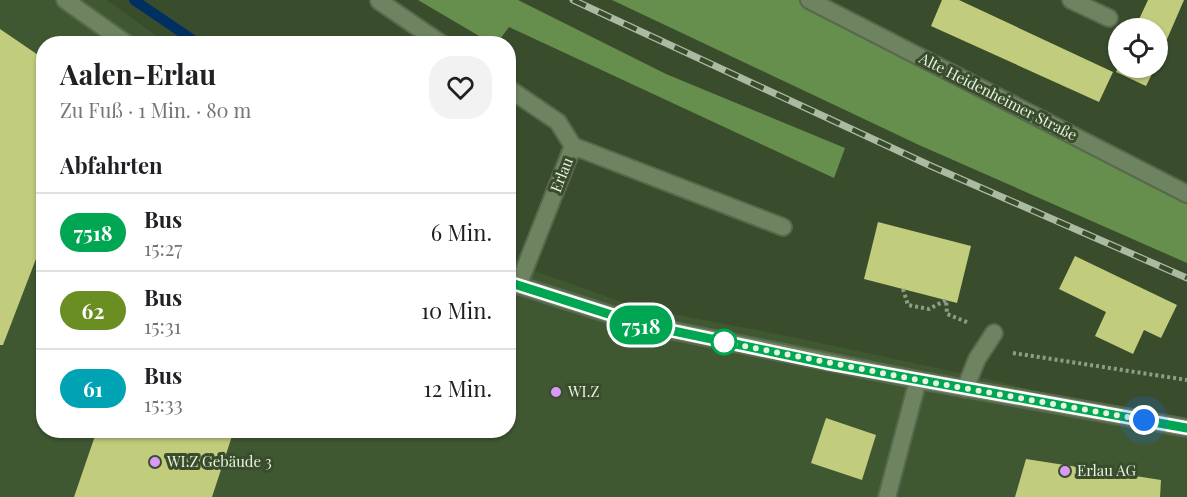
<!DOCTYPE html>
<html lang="de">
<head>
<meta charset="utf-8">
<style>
  :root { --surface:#fff; --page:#f2f2f2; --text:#202124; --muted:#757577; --line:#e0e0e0 }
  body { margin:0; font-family:"Playfair Display",serif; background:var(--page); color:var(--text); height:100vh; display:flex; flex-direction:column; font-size:22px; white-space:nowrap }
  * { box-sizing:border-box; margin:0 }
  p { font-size:20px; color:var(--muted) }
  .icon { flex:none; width:33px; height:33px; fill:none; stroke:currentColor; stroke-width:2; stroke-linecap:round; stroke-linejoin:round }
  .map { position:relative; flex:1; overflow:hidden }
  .panel { position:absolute; left:36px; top:36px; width:480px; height:402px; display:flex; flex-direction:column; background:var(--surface); border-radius:24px; box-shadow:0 2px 4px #0004 }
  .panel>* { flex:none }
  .badge { padding:0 12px; border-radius:20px; font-size:21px; line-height:39px }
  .fabs { position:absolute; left:1108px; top:18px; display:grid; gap:12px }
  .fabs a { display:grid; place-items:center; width:60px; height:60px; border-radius:50%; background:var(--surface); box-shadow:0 2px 4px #0004; font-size:30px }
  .you { position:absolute; width:30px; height:30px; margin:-15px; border:4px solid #fff; border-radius:50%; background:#1a73e8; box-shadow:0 0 0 9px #1a73e833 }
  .map>.badge { position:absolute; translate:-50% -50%; box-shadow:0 0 0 3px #fff }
  h2 { padding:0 24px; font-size:22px; line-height:54px }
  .round { display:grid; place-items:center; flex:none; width:63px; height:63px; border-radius:24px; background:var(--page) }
  .overview { display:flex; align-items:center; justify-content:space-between; height:102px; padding:0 24px }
  h1 { font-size:28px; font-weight:700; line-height:45px }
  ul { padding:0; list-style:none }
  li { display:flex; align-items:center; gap:18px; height:78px; padding:0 24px; border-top:2px solid var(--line) }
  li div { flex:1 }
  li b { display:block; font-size:22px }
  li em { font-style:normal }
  li .badge { min-width:66px; font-weight:700; text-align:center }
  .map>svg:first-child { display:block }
  .built { fill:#405832 }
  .forest { fill:#668e4d }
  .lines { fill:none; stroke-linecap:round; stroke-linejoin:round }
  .stream { stroke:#002f62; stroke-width:10 }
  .building { fill:#c2cc7d }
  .service-casing { stroke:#57684d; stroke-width:20 }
  .tertiary-casing { stroke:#57684d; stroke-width:20 }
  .path { stroke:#8d9e84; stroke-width:4; stroke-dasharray:3 3; stroke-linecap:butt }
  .service { stroke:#6e8461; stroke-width:16 }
  .tertiary { stroke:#6e8461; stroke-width:16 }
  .rail-casing { stroke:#abbba3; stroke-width:7 }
  .rail { stroke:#394d2d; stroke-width:4.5; stroke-dasharray:14; stroke-linecap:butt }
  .line-casing { stroke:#fff; stroke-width:14 }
  .line { stroke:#00a651; stroke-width:9 }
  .walk { stroke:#e6f3e0; stroke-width:6; stroke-dasharray:0 10.8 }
  .stop-dot { fill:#fff; stroke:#00a651; stroke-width:3 }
  .poi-dot { fill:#d99af7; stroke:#394d2d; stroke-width:2 }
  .labels { text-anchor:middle; stroke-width:6; stroke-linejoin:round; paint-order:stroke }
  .street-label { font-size:15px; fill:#e6f3e0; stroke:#394d2d }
  .poi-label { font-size:15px; fill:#e6f3e0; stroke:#394d2d; text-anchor:start }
</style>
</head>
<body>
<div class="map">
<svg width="1187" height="497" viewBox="0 0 1187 497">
  <rect width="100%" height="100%" fill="#394d2d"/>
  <path class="built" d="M0,0H107L166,43L44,44V430H508L509,262L636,307L792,337L997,381L1187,433V497H0Z"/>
  <g class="forest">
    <path d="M418,0H518L666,74L845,148L834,178L509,27L497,43H491Z"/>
    <path d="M612,0H803L1187,204V263L919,145Z"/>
  </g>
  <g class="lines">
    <path class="stream" d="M134,0L199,44"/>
  </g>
  <g class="building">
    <path d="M942,0H959L1113,72L1099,102L931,26Z"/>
    <path d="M1148,0H1184L1158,60V28H1135Z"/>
    <path d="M0,29L44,59V238L3,345H0Z"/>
    <path d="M1119,65V68H1155L1146,86L1116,72Z"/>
    <path d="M878,222L971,246L957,303L864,279Z"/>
    <path d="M1075,256L1177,305L1161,338L1144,330L1133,354L1095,336L1106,312L1059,289Z"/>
    <path d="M826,418L876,435L862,480L811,463Z"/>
    <path d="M97,430H234L212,497H74Z"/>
    <path d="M1026,459L1161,480L1160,497H1015Z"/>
  </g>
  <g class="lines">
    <defs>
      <g id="service">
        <path d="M1071,0L1109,18"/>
        <path d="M379,1L442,44"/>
        <path d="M508,88L558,122L573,146L518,286"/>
        <path d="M573,146L783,227"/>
        <path d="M965,389L977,359L994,333"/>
        <path d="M887,497L918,380"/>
      </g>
      <g id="tertiary">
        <path d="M65,0L127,44"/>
        <path d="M809,0L1187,194"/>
        <path d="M508,282L640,324L918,380L1187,428"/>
      </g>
    </defs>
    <use href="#service" class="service-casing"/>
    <use href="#tertiary" class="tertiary-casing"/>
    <g class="path">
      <path d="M903,289L908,305L929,309L946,300L947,314L969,323"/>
      <path d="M1013,353L1187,380"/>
    </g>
    <use href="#service" class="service"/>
    <use href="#tertiary" class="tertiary"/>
    <defs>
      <path id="rail" d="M573,0L931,166L1187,278"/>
    </defs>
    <use href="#rail" class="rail-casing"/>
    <use href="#rail" class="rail"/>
  </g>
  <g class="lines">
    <defs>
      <path id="line" d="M508,282L640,324L826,363L1187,428"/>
    </defs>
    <use href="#line" class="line-casing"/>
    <use href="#line" class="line"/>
    <path class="walk" d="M724,342L918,380L1144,420"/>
  </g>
  <circle class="stop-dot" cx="724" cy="342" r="12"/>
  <g class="poi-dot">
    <circle cx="556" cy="392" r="6"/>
    <circle cx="155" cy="462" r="6"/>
    <circle cx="1065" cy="471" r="6"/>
  </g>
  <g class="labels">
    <g class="street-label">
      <text transform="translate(998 97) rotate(27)" y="5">Alte Heidenheimer Straße</text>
      <text transform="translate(562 175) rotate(-68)" y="5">Erlau</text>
    </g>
    <g class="poi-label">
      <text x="568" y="397">WI.Z</text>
      <text x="167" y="467">WI.Z Gebäude 3</text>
      <text x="1077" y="476">Erlau AG</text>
    </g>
  </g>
</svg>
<div class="fabs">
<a><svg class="icon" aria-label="locate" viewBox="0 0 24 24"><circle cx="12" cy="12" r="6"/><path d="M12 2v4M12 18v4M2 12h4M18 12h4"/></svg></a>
</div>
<div class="you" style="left:1144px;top:420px"></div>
<b class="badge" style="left:641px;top:325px;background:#00a651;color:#fff">7518</b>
<section class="panel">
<div class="overview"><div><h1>Aalen-Erlau</h1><p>Zu Fuß · 1 Min. · 80 m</p></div><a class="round"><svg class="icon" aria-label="heart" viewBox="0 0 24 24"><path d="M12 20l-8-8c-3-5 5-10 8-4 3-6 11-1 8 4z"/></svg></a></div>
<h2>Abfahrten</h2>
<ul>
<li><span class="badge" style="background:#00a651;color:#fff">7518</span><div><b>Bus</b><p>15:27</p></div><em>6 Min.</em></li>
<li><span class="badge" style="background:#6b8e23;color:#fff">62</span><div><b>Bus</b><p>15:31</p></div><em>10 Min.</em></li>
<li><span class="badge" style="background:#00a3b4;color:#fff">61</span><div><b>Bus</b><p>15:33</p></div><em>12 Min.</em></li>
</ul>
</section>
</div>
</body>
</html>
